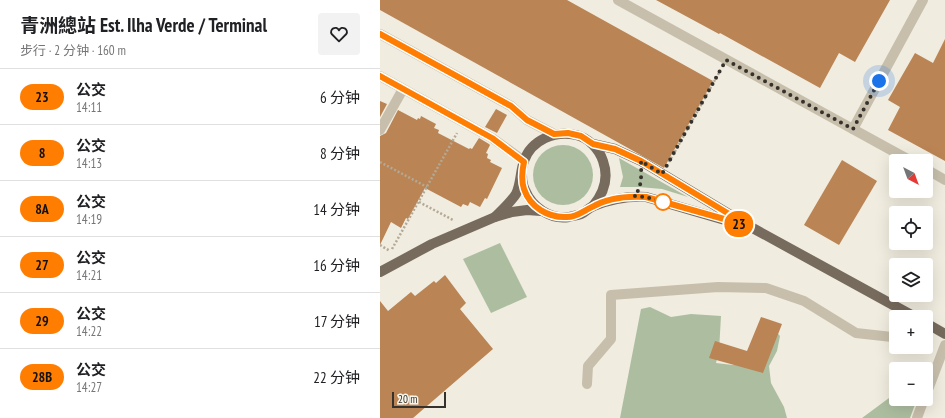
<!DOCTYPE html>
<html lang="zh">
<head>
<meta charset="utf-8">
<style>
  :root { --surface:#fff; --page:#f2f2f2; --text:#202124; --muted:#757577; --line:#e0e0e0 }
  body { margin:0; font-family:"PT Sans Narrow","Noto Sans SC",sans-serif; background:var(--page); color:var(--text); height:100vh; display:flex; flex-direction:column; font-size:15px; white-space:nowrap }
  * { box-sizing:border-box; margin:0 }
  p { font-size:13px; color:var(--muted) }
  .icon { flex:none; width:22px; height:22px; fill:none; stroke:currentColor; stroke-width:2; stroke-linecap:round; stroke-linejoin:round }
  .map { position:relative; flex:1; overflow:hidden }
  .drawer { display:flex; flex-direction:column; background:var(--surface); width:380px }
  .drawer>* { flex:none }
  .badge { padding:0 8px; border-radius:13px; font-size:14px; line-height:26px }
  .needle { width:26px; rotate:139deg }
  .tools { position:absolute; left:509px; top:154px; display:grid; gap:8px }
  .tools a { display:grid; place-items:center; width:44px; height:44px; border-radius:4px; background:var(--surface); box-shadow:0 4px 16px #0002; font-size:20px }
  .scale { position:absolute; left:12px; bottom:10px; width:54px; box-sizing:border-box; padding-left:4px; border:2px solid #36312a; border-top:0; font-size:11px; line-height:14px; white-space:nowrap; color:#36312a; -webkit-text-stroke:3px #f8f5eb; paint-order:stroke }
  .you { position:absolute; width:20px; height:20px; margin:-10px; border:3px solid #fff; border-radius:50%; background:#1a73e8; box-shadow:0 0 0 6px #1a73e833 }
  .map>.badge { position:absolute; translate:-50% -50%; box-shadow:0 0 0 2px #fff }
  .round { display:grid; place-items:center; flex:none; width:42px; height:42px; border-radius:4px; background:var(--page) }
  .headline { display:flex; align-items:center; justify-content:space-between; height:68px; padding:0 20px }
  h1 { font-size:19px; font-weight:700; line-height:30px }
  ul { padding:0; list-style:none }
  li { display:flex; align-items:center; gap:12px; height:56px; padding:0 20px; border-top:1px solid var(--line) }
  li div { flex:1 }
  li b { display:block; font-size:15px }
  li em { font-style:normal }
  li .badge { min-width:44px; font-weight:700; text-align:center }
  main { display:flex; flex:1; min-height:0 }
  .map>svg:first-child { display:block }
  .green { fill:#adbea0 }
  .building { fill:#ba8454 }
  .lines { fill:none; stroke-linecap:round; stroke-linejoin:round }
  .path { stroke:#b3a996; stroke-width:2.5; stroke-dasharray:2 2; stroke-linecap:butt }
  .minor { stroke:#c7bfac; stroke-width:10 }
  .major { stroke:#776b5d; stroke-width:10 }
  .line-casing { stroke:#fff; stroke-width:9 }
  .line { stroke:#ff7d00; stroke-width:6 }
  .walk { stroke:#36312a; stroke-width:4; stroke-dasharray:0 7.2 }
  .stop-dot { fill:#fff; stroke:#ff7d00; stroke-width:2 }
</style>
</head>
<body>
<main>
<section class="drawer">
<div class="headline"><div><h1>青洲總站 Est. Ilha Verde / Terminal</h1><p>步行 · 2 分钟 · 160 m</p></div><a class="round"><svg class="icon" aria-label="heart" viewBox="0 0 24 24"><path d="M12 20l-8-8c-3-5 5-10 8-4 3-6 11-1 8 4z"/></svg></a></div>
<ul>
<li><span class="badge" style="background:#ff7d00;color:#111">23</span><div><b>公交</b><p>14:11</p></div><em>6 分钟</em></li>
<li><span class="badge" style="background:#ff7d00;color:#111">8</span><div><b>公交</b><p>14:13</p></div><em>8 分钟</em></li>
<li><span class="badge" style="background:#ff7d00;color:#111">8A</span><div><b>公交</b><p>14:19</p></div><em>14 分钟</em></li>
<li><span class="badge" style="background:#ff7d00;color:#111">27</span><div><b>公交</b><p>14:21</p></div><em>16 分钟</em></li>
<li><span class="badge" style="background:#ff7d00;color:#111">29</span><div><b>公交</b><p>14:22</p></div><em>17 分钟</em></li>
<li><span class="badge" style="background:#ff7d00;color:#111">28B</span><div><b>公交</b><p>14:27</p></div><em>22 分钟</em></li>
</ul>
</section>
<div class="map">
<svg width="565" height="418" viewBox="0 0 565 418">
  <rect width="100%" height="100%" fill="#f0ecdf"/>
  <g class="green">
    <circle cx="183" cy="175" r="30"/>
    <path d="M239,158L308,197L282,189L259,187H240L243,177Z"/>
    <path d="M120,243L147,297L111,313L83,259Z"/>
    <path d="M270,307L291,317L311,314L341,316L339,351L336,363L353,365L367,357L391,326L400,336L397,351L389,366L391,383L404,407L407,418H240L261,309Z"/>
    <path d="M509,398L536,402L530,418H482Z"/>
  </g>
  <g class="building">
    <path d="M0,0H187L333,81L284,168L0,10Z"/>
    <path d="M276,0H510L475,62L459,53L440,88L340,33L339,34Z"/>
    <path d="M565,39V161L508,130L520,107L508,100L535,53L553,63Z"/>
    <path d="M0,101L7,104L0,117Z"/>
    <path d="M116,109L127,115L117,133L105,127Z"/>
    <path d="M18,110L37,120L38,118L40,119L41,116L56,124L54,128L59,130L58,133L89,149L90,148L92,149L99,138L109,144L110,145L106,153L108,154L107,158L111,160L110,162L122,168L107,199L105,198L100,207L90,202L88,206L83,204L81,207L45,188L28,219L26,218L21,228L11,222L0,245V136L6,133Z"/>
    <path d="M462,160L497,181L459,245L424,225Z"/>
    <path d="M65,275L86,303L80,309L113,349L33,418H0V301L8,311L31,292L35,296L54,281L56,283Z"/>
    <path d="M381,317L402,324L383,373L329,358L335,341L367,351Z"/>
  </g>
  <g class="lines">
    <g class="path">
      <path d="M0,162L47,187"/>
      <path d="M289,162L340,71"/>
      <path d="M39,202L73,220"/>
      <path d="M0,245L10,251"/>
      <path d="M12,249L77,133"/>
    </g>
    <g class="minor">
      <path d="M238,0L531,161"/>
      <path d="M0,34L131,106L147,120L174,134"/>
      <path d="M0,76L112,138L144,161"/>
      <path d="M473,129L543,0"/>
      <path d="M0,130L23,89"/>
      <path d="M546,169L565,180"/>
      <path d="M207,384L208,366L231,339V295L338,287L386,288L424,301L476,333L512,337L516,330"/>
      <path d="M546,395L565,345"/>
      <path d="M537,418L544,399"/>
    </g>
    <g class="major">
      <path d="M213,144L235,149L261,161L369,226L535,317"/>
      <path d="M142,175C142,180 143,186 145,190C152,207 170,220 189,217C193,216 198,215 201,214C206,212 209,207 214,206C231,199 248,196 266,197L355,223"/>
      <path d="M115,217C122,210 130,203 136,194C141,184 140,172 144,161C151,140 175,130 196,135C209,138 219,149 223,161C229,178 224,193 213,206"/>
      <path d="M0,272L52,244L115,217L132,212L147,210L161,211"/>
      <path d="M546,323L565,334"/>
    </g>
  </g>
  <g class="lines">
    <defs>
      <path id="line" d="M0,34L131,106L147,120L174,134L188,133L201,136L213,144L235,149L261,161L369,226L266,197C249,196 227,198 212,207C203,211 197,217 187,217C168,218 150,207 144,189C141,180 142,171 144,162L112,138L0,76"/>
    </defs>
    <use href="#line" class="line-casing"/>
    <use href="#line" class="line"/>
    <path class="walk" d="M283,202L266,197L254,196C263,188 261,172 261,161L282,174L346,60L473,129L499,81"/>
  </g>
  <circle class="stop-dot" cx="283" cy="202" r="8"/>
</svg>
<div class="tools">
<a><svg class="needle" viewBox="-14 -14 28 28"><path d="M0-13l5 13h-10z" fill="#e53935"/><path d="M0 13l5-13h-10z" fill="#757577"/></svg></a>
<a><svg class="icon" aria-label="locate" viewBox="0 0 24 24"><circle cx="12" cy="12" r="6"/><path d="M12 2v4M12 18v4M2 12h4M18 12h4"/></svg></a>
<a><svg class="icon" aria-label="layers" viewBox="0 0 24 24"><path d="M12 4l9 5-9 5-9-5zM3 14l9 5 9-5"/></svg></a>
<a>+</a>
<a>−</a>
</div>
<div class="scale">20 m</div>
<div class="you" style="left:499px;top:81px"></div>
<b class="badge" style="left:359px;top:224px;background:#ff7d00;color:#111">23</b>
</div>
</main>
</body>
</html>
